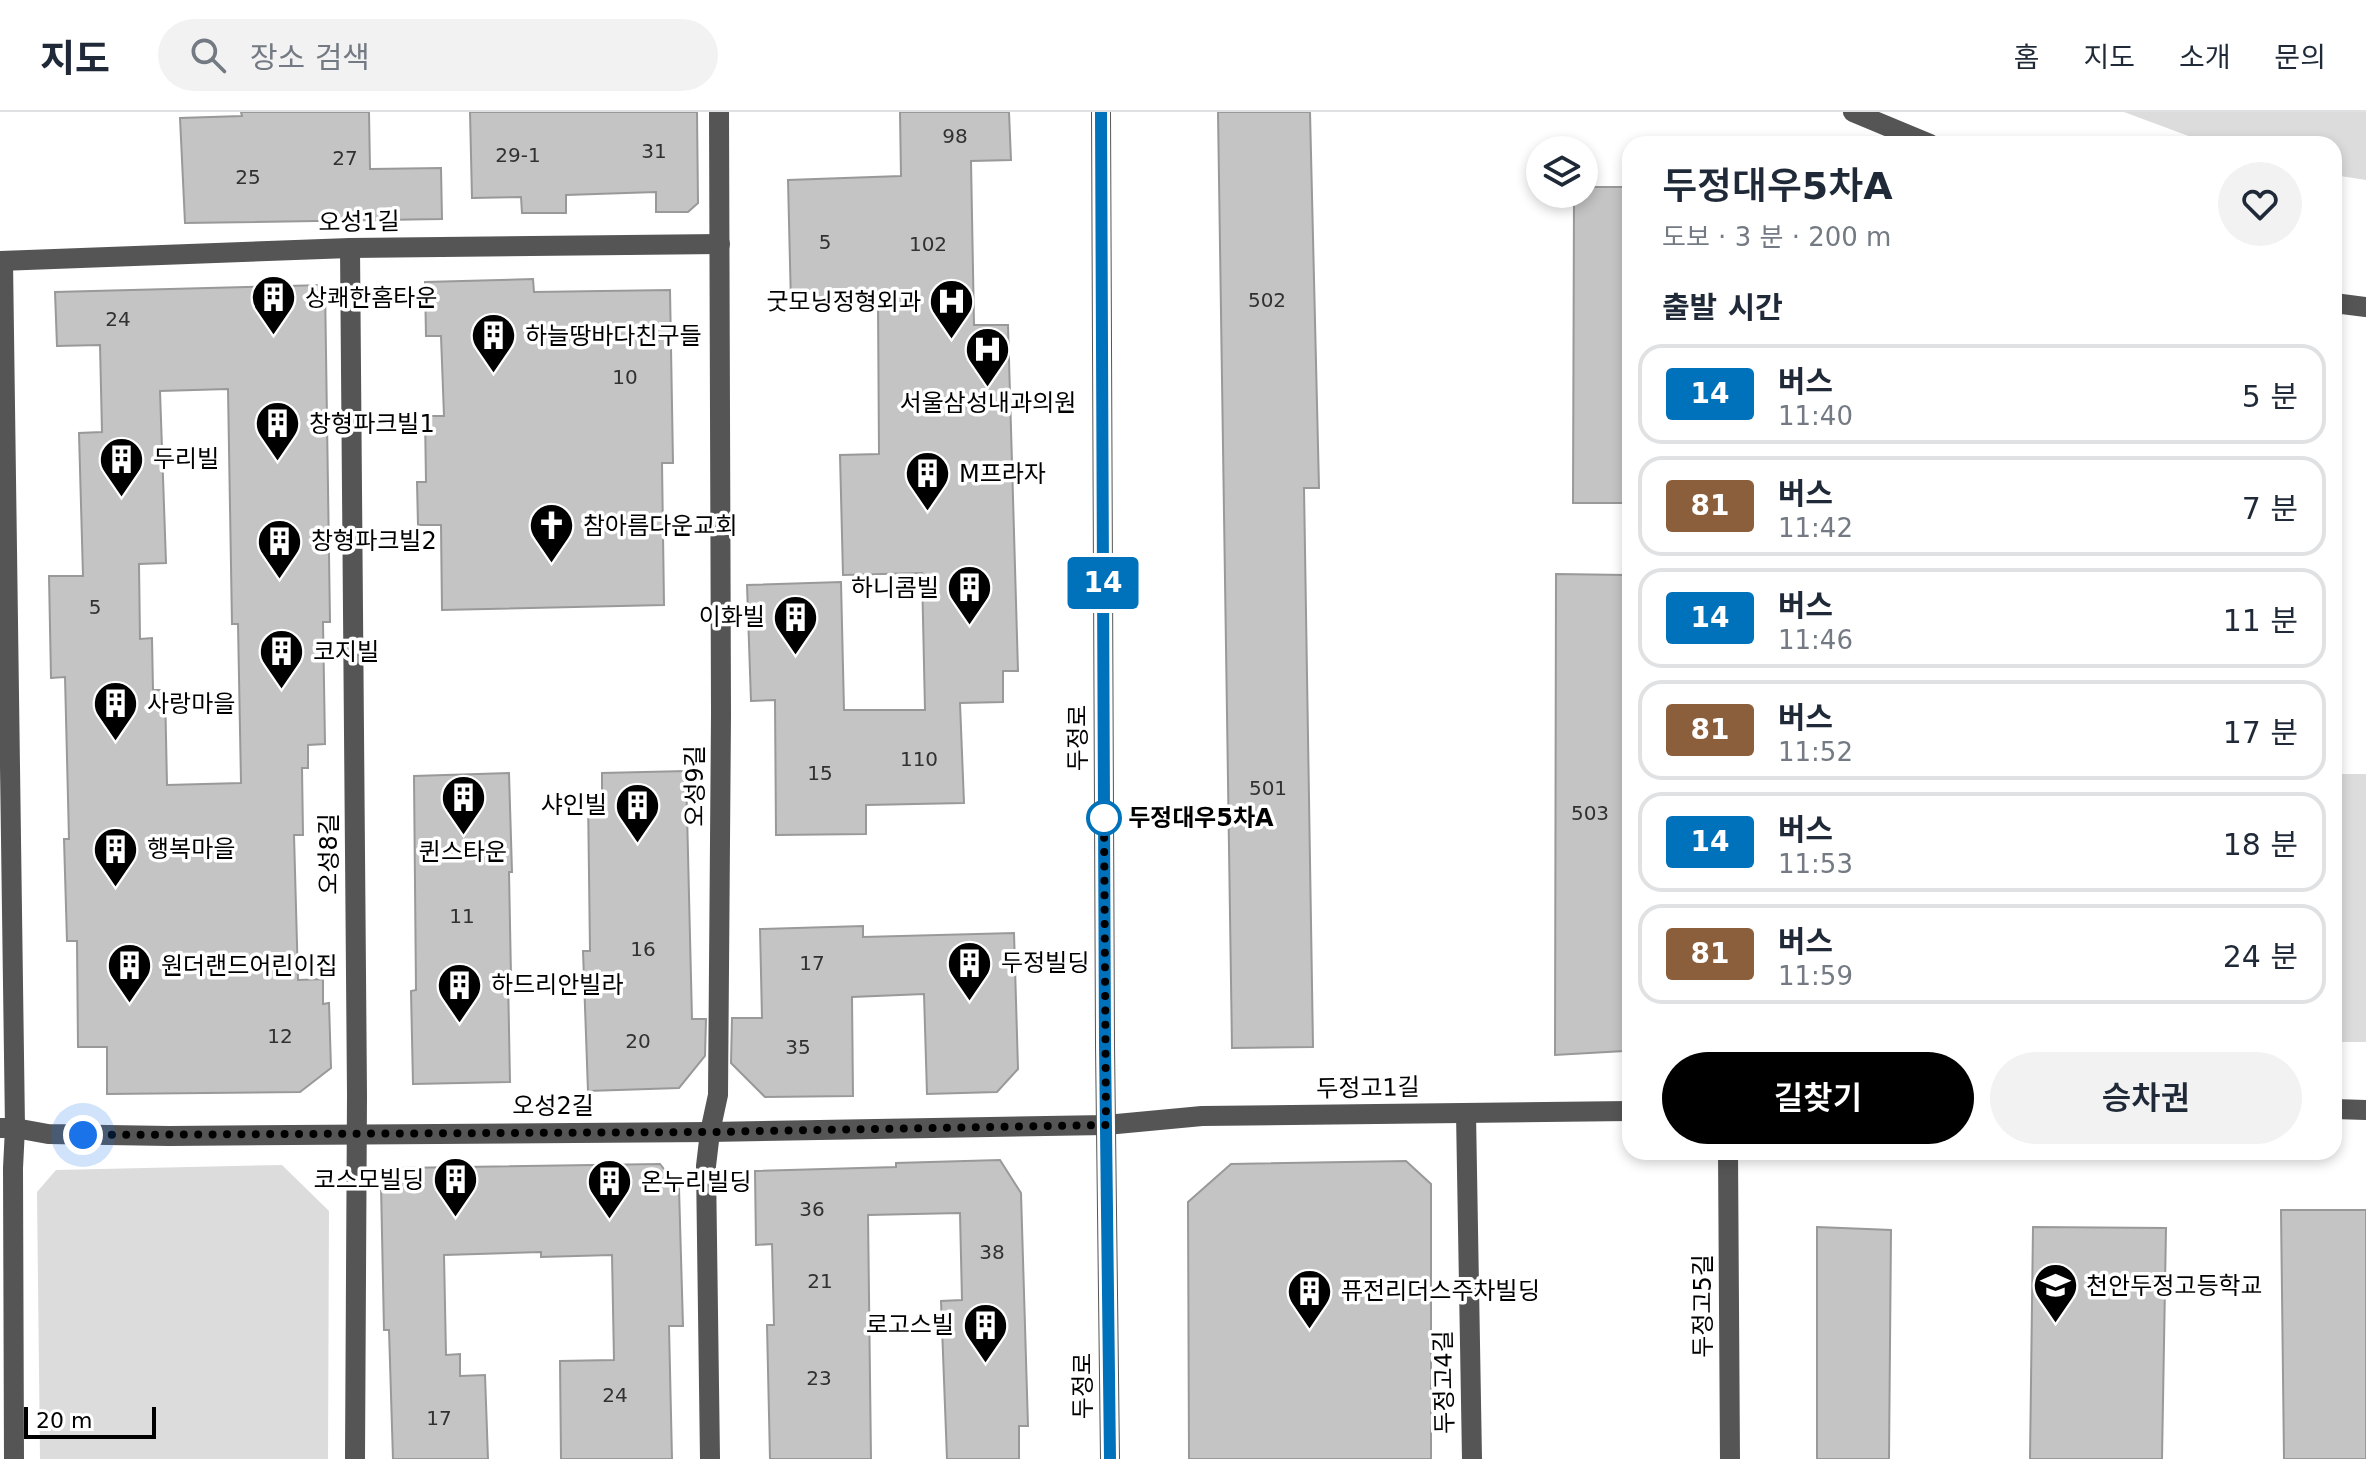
<!DOCTYPE html>
<html lang="ko">
<head>
<meta charset="utf-8">
<style>
  :root { --surface:#fff; --page:#f2f2f3; --text:#1f2937; --muted:#747a83; --line:#e0e1e3; --accent:#000 }
  body { margin:0; font-family:"DejaVu Sans","Noto Sans KR",sans-serif; background:var(--page); color:var(--text); height:100vh; display:flex; flex-direction:column; font-size:30px; white-space:nowrap }
  * { box-sizing:border-box; margin:0 }
  p { font-size:26px; color:var(--muted) }
  .icon { flex:none; width:44px; height:44px; fill:none; stroke:currentColor; stroke-width:2; stroke-linecap:round; stroke-linejoin:round }
  .map { position:relative; flex:1; overflow:hidden }
  .side { position:absolute; left:1622px; top:24px; width:720px; height:1024px; display:flex; flex-direction:column; background:var(--surface); border-radius:24px; box-shadow:0 4px 12px #0003 }
  .side>* { flex:none }
  .badge { padding:0 16px; border-radius:6px; font-size:28px; line-height:52px }
  .fabs { position:absolute; left:1526px; top:24px; display:grid; gap:16px }
  .fabs a { display:grid; place-items:center; width:72px; height:72px; border-radius:50%; background:var(--surface); box-shadow:0 4px 12px #0003; font-size:40px }
  .scale { position:absolute; left:24px; bottom:20px; width:132px; box-sizing:border-box; padding-left:8px; border:4px solid #000; border-top:0; font-size:22px; line-height:28px; white-space:nowrap; color:#000; -webkit-text-stroke:6px #fff; paint-order:stroke }
  .you { position:absolute; width:40px; height:40px; margin:-20px; border:6px solid #fff; border-radius:50%; background:#1a73e8; box-shadow:0 0 0 12px #1a73e833 }
  .map>.badge { position:absolute; translate:-50% -50%; box-shadow:0 0 0 4px #fff }
  h2 { padding:0 40px; font-size:30px; line-height:72px }
  .round { display:grid; place-items:center; flex:none; width:84px; height:84px; border-radius:42px; background:var(--page) }
  .headline { display:flex; align-items:center; justify-content:space-between; height:136px; padding:0 40px }
  h1 { font-size:38px; font-weight:600; line-height:60px }
  .primary-button { display:flex; gap:16px; margin-top:auto; padding:16px 40px }
  .primary-button a { flex:1; height:92px; border-radius:48px; background:var(--accent); color:#fff; font-size:32px; font-weight:600; line-height:92px; text-align:center }
  .primary-button a+a { background:var(--page); color:var(--text) }
  ul { padding:0; list-style:none }
  li { display:flex; align-items:center; gap:24px; height:100px; margin:0 16px 12px; padding:0 24px; border:4px solid var(--line); border-radius:24px }
  li div { flex:1 }
  li b { display:block; font-size:30px }
  li em { font-style:normal }
  li .badge { min-width:88px; font-weight:700; text-align:center }
  header { display:flex; align-items:center; gap:48px; box-sizing:border-box; height:112px; padding:0 40px; background:var(--surface); border-bottom:2px solid var(--line) }
  header strong { font-size:38px }
  nav { display:flex; gap:44px; margin-inline-start:auto; font-size:28px }
  .search { width:560px; height:72px; background:var(--page); display:flex; align-items:center; gap:20px; box-sizing:border-box; padding:0 28px; border-radius:44px; color:var(--muted); font-size:30px }
  .map>svg:first-child { display:block }
  .green { fill:#dcdcdc }
  .building { fill:#c4c4c4; stroke:#999; stroke-width:2; fill-rule:evenodd }
  .lines { fill:none; stroke-linecap:round; stroke-linejoin:round }
  .minor { stroke:#555; stroke-width:20 }
  .line-casing { stroke:#fff; stroke-width:18 }
  .line { stroke:#0072bc; stroke-width:12 }
  .walk { stroke:#000; stroke-width:8; stroke-dasharray:0 14.4 }
  .stop-dot { fill:#fff; stroke:#0072bc; stroke-width:4 }
  .labels { text-anchor:middle; stroke-width:7; stroke-linejoin:round; paint-order:stroke }
  .number-label { font-size:20px; fill:#313131 }
  .street-label { font-size:24px; fill:#000; stroke:#fff }
  .poi-label { font-size:24px; fill:#000; stroke:#fff; text-anchor:start }
  .stop-label { font-size:24px; font-weight:bold; fill:#000; stroke:#fff; text-anchor:start }
</style>
</head>
<body>
<header>
<strong>지도</strong>
<div class="search"><svg class="icon" aria-label="search" viewBox="0 0 24 24"><circle cx="10" cy="10" r="6"/><path d="M15 15l6 6"/></svg>장소 검색</div>
<nav><a>홈</a><a>지도</a><a>소개</a><a>문의</a></nav>
</header>
<div class="map">
<svg width="2366" height="1347" viewBox="0 0 2366 1347">
  <rect width="100%" height="100%" fill="#fff"/>
  <g class="green">
    <path d="M2124,0H2366V68L2334,63V32H2210Z"/>
    <rect x="2334" y="662" width="32" height="268"/>
    <path d="M282,1053L329,1099L328,1347H40L37,1080L56,1058Z"/>
  </g>
  <g class="building">
    <path d="M241,0H369L370,57L441,56L442,107L185,111L180,6L242,4Z"/>
    <path d="M470,0H697L698,91L688,100H656V80L566,83V101H522L521,85L472,86Z"/>
    <path d="M900,0H1009L1011,48L971,49L974,213H1008L1018,559H1003V590L960,591L964,691L866,693V722L776,723L775,588L751,589L747,473L841,470L844,598H925L922,461L843,463L840,343L879,342L878,191L791,193L788,68L901,64Z"/>
    <path d="M1218,0H1310L1319,376H1304L1313,935L1232,936Z"/>
    <path d="M1584,75H1630V391H1573L1574,82H1584Z"/>
    <path d="M533,167L534,180L670,178L673,351H662L664,493L442,498L441,413H418L417,370H426L425,304H444L441,224H426L425,170Z"/>
    <path d="M325,173L330,510H323L325,632L308,633V656H302L303,723H294L298,868L323,867V892L329,891L331,956L300,980L107,982V935H78L77,829H67L64,727H69L65,565L51,566L49,464H83L79,321L102,320L100,233L57,234L55,180ZM228,277L232,512H238L241,671L167,673L165,578H153L152,526L140,527L139,452L166,451L160,279Z"/>
    <path d="M1556,462L1626,463L1624,939L1555,943Z"/>
    <path d="M686,659L692,907H706L705,944L679,976L588,979L583,839H590L588,684H602V661Z"/>
    <path d="M509,661L512,760H509L511,865H508L510,970L413,972L411,879L416,878L414,664Z"/>
    <path d="M863,814V825L1014,821L1018,957L997,980L927,982L924,882L852,885L853,984L765,985L731,951L732,906H762L760,817Z"/>
    <path d="M1000,1048L1021,1081L1028,1314H1019V1347H947L941,1189L962,1188L960,1101L868,1103L871,1347H770L767,1213H774L772,1132L756,1133L755,1059L896,1055V1051Z"/>
    <path d="M1406,1049L1431,1072V1347H1189L1188,1090L1231,1052Z"/>
    <path d="M660,1052L679,1076L683,1214H669L672,1347H561L560,1249L614,1248L612,1143L541,1145V1140L444,1143L446,1243L460,1242V1264L485,1263L488,1347H393L389,1218H384L381,1073L399,1056Z"/>
    <path d="M2281,1098H2366V1347H2284Z"/>
    <path d="M1817,1115L1891,1118L1889,1347H1817Z"/>
    <path d="M2033,1115L2166,1116L2162,1347H2030Z"/>
  </g>
  <g class="lines">
    <g class="minor">
      <path d="M1101,0L1105,933L1110,1347"/>
      <path d="M1853,0L1930,32"/>
      <path d="M350,136L357,983L355,1347"/>
      <path d="M0,149L350,136L720,132"/>
      <path d="M3,149L15,1016L13,1056L14,1347"/>
      <path d="M2334,191L2366,195"/>
      <path d="M2334,997L2366,998"/>
      <path d="M1466,1001L1472,1347"/>
      <path d="M0,1016H15L48,1022L169,1024L710,1020L1106,1013L1202,1004L1630,999"/>
      <path d="M1728,1040L1730,1347"/>
      <path d="M710,1347L706,1054L710,1020L718,983L721,602L719,0"/>
    </g>
  </g>
  <g class="lines">
    <defs>
      <path id="line" d="M1101,0L1105,933L1110,1347"/>
    </defs>
    <use href="#line" class="line-casing"/>
    <use href="#line" class="line"/>
    <path class="walk" d="M83,1023L710,1020L1106,1013L1104,706"/>
  </g>
  <defs>
    <symbol id="building-pin" viewBox="-11 -11 22 30"><path d="M0 17L-7.5 6A9.5 9.5 0 1 1 7.5 6Z" fill="#000" stroke="#fff"/><path d="M-4-6H4V6H1V3H-1V6H-4ZM-2.5-4.3h1.7v1.8h-1.7ZM.8-4.3h1.7v1.8H.8ZM-2.5-1h1.7V.8h-1.7ZM.8-1h1.7V.8H.8Z" fill="#fff"/></symbol>
    <symbol id="hospital-pin" viewBox="-11 -11 22 30"><path d="M0 17L-7.5 6A9.5 9.5 0 1 1 7.5 6Z" fill="#000" stroke="#fff"/><path d="M-5-5h3v3.5h4V-5h3V5h-3V1.5h-4V5h-3Z" fill="#fff"/></symbol>
    <symbol id="church-pin" viewBox="-11 -11 22 30"><path d="M0 17L-7.5 6A9.5 9.5 0 1 1 7.5 6Z" fill="#000" stroke="#fff"/><path d="M-1.2-6h2.4v3.5h3.3v2.4h-3.3V6h-2.4V-.1h-3.3v-2.4h3.3Z" fill="#fff"/></symbol>
    <symbol id="school-pin" viewBox="-11 -11 22 30"><path d="M0 17L-7.5 6A9.5 9.5 0 1 1 7.5 6Z" fill="#000" stroke="#fff"/><path d="M0-5L7-2L0 1L-7-2ZM-4 1L0 2.5L4 1V4Q0 6-4 4Z" fill="#fff"/></symbol>
  </defs>
  <g fill-rule="evenodd">
    <use href="#building-pin" x="248" y="160" width="51" height="69"/>
    <use href="#hospital-pin" x="926" y="164" width="51" height="69"/>
    <use href="#building-pin" x="468" y="198" width="51" height="69"/>
    <use href="#hospital-pin" x="962" y="212" width="51" height="69"/>
    <use href="#building-pin" x="252" y="286" width="51" height="69"/>
    <use href="#building-pin" x="96" y="322" width="51" height="69"/>
    <use href="#building-pin" x="902" y="336" width="51" height="69"/>
    <use href="#church-pin" x="526" y="388" width="51" height="69"/>
    <use href="#building-pin" x="254" y="404" width="51" height="69"/>
    <use href="#building-pin" x="944" y="450" width="51" height="69"/>
    <use href="#building-pin" x="770" y="480" width="51" height="69"/>
    <use href="#building-pin" x="256" y="514" width="51" height="69"/>
    <use href="#building-pin" x="90" y="566" width="51" height="69"/>
    <use href="#building-pin" x="438" y="660" width="51" height="69"/>
    <use href="#building-pin" x="612" y="668" width="51" height="69"/>
    <use href="#building-pin" x="90" y="712" width="51" height="69"/>
    <use href="#building-pin" x="944" y="826" width="51" height="69"/>
    <use href="#building-pin" x="104" y="828" width="51" height="69"/>
    <use href="#building-pin" x="434" y="848" width="51" height="69"/>
    <use href="#building-pin" x="430" y="1042" width="51" height="69"/>
    <use href="#building-pin" x="584" y="1044" width="51" height="69"/>
    <use href="#school-pin" x="2030" y="1148" width="51" height="69"/>
    <use href="#building-pin" x="1284" y="1154" width="51" height="69"/>
    <use href="#building-pin" x="960" y="1188" width="51" height="69"/>
  </g>
  <circle class="stop-dot" cx="1104" cy="706" r="16"/>
  <g class="labels">
    <g class="number-label">
      <text x="955" y="31">98</text>
      <text x="654" y="46">31</text>
      <text x="518" y="50">29-1</text>
      <text x="345" y="53">27</text>
      <text x="248" y="72">25</text>
      <text x="825" y="137">5</text>
      <text x="928" y="139">102</text>
      <text x="1267" y="195">502</text>
      <text x="118" y="214">24</text>
      <text x="625" y="272">10</text>
      <text x="95" y="502">5</text>
      <text x="919" y="654">110</text>
      <text x="820" y="668">15</text>
      <text x="1268" y="683">501</text>
      <text x="1590" y="708">503</text>
      <text x="462" y="811">11</text>
      <text x="643" y="844">16</text>
      <text x="812" y="858">17</text>
      <text x="280" y="931">12</text>
      <text x="638" y="936">20</text>
      <text x="798" y="942">35</text>
      <text x="812" y="1104">36</text>
      <text x="992" y="1147">38</text>
      <text x="820" y="1176">21</text>
      <text x="819" y="1273">23</text>
      <text x="615" y="1290">24</text>
      <text x="439" y="1313">17</text>
    </g>
    <g class="street-label">
      <text transform="translate(359 110) rotate(-1)" y="8">오성1길</text>
      <text transform="translate(1078 626) rotate(-90)" y="8">두정로</text>
      <text transform="translate(695 674) rotate(-90)" y="8">오성9길</text>
      <text transform="translate(329 742) rotate(-90)" y="8">오성8길</text>
      <text transform="translate(1368 976) rotate(-1)" y="8">두정고1길</text>
      <text x="553" y="1002">오성2길</text>
      <text transform="translate(1703 1194) rotate(-90)" y="8">두정고5길</text>
      <text transform="translate(1444 1270) rotate(-91)" y="8">두정고4길</text>
      <text transform="translate(1083 1274) rotate(-90)" y="8">두정로</text>
    </g>
    <g class="poi-label">
      <text x="305" y="194">상쾌한홈타운</text>
      <text x="921" y="198" text-anchor="end">굿모닝정형외과</text>
      <text x="525" y="232">하늘땅바다친구들</text>
      <text x="988" y="299" text-anchor="middle">서울삼성내과의원</text>
      <text x="309" y="320">창형파크빌1</text>
      <text x="153" y="355">두리빌</text>
      <text x="959" y="370">M프라자</text>
      <text x="583" y="422">참아름다운교회</text>
      <text x="311" y="437">창형파크빌2</text>
      <text x="939" y="484" text-anchor="end">하니콤빌</text>
      <text x="765" y="513" text-anchor="end">이화빌</text>
      <text x="313" y="548">코지빌</text>
      <text x="147" y="600">사랑마을</text>
      <text x="607" y="701" text-anchor="end">샤인빌</text>
      <text x="147" y="745">행복마을</text>
      <text x="463" y="748" text-anchor="middle">퀸스타운</text>
      <text x="1001" y="859">두정빌딩</text>
      <text x="161" y="862">원더랜드어린이집</text>
      <text x="491" y="881">하드리안빌라</text>
      <text x="424" y="1076" text-anchor="end">코스모빌딩</text>
      <text x="641" y="1078">온누리빌딩</text>
      <text x="2086" y="1182">천안두정고등학교</text>
      <text x="1341" y="1187">퓨전리더스주차빌딩</text>
      <text x="954" y="1221" text-anchor="end">로고스빌</text>
    </g>
    <g class="stop-label">
      <text x="1128" y="714">두정대우5차A</text>
    </g>
  </g>
</svg>
<div class="fabs">
<a><svg class="icon" aria-label="layers" viewBox="0 0 24 24"><path d="M12 4l9 5-9 5-9-5zM3 14l9 5 9-5"/></svg></a>
</div>
<div class="scale">20 m</div>
<div class="you" style="left:83px;top:1023px"></div>
<b class="badge" style="left:1103px;top:471px;background:#0072bc;color:#fff">14</b>
<section class="side">
<div class="headline"><div><h1>두정대우5차A</h1><p>도보 · 3 분 · 200 m</p></div><a class="round"><svg class="icon" aria-label="heart" viewBox="0 0 24 24"><path d="M12 20l-8-8c-3-5 5-10 8-4 3-6 11-1 8 4z"/></svg></a></div>
<h2>출발 시간</h2>
<ul>
<li><span class="badge" style="background:#0072bc;color:#fff">14</span><div><b>버스</b><p>11:40</p></div><em>5 분</em></li>
<li><span class="badge" style="background:#8b5e3c;color:#fff">81</span><div><b>버스</b><p>11:42</p></div><em>7 분</em></li>
<li><span class="badge" style="background:#0072bc;color:#fff">14</span><div><b>버스</b><p>11:46</p></div><em>11 분</em></li>
<li><span class="badge" style="background:#8b5e3c;color:#fff">81</span><div><b>버스</b><p>11:52</p></div><em>17 분</em></li>
<li><span class="badge" style="background:#0072bc;color:#fff">14</span><div><b>버스</b><p>11:53</p></div><em>18 분</em></li>
<li><span class="badge" style="background:#8b5e3c;color:#fff">81</span><div><b>버스</b><p>11:59</p></div><em>24 분</em></li>
</ul>
<div class="primary-button"><a>길찾기</a><a>승차권</a></div>
</section>
</div>
</body>
</html>
